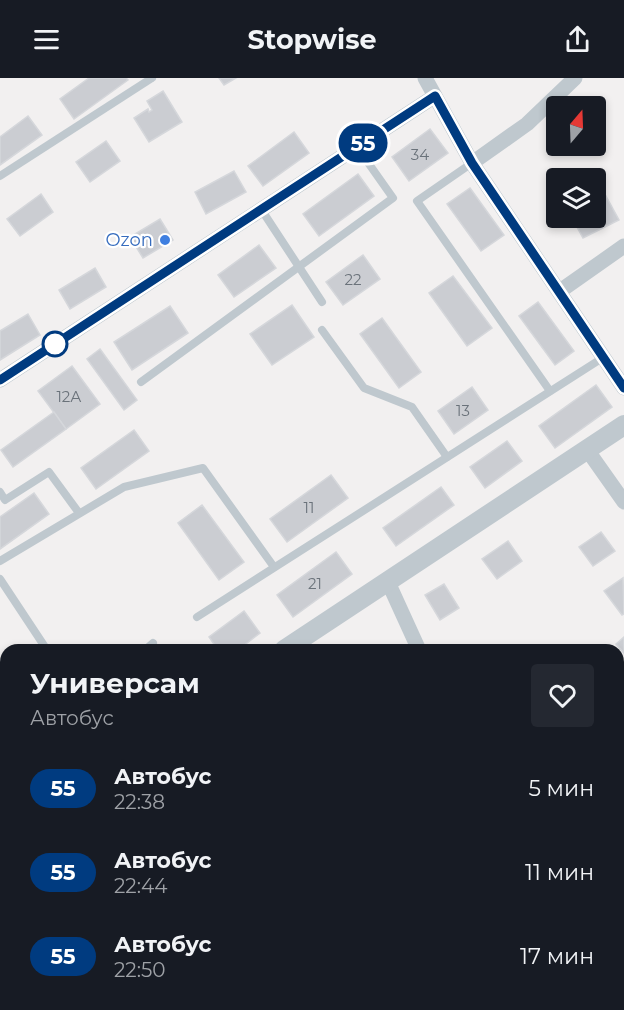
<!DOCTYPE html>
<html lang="ru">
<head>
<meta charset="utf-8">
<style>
  :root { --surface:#171b24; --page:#242831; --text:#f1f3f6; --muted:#9ea1a6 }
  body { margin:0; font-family:Montserrat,sans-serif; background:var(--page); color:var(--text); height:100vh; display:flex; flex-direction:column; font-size:22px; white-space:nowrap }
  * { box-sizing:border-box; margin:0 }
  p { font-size:20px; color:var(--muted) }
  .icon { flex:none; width:33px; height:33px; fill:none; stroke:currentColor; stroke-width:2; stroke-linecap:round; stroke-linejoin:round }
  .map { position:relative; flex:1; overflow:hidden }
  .sheet { position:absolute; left:0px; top:566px; width:624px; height:368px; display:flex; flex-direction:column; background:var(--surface); border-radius:18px 18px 0 0; box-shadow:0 3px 9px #0003 }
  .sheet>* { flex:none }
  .badge { padding:0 12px; border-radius:20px; font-size:21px; line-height:39px }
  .needle { width:39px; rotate:19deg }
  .controls { position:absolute; left:546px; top:18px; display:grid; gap:12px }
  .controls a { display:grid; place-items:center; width:60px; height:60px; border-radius:6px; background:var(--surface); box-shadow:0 3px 9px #0003; font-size:30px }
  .map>.badge { position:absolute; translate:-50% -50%; box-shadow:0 0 0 3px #fff }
  .round { display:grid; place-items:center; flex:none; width:63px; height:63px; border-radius:6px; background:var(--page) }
  .head { display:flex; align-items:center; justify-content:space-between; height:102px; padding:0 30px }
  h1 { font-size:28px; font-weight:700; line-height:45px }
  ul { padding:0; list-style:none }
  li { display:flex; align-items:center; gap:18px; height:84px; padding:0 30px }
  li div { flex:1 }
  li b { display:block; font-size:22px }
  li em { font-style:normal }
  li .badge { min-width:66px; font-weight:700; text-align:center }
  header { display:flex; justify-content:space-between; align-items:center; height:78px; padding:0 30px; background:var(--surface); font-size:27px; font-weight:700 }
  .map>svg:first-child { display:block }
  .building { fill:#cbcdd2; stroke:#d5d7db; stroke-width:1.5 }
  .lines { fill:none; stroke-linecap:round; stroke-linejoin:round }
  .service { stroke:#bfc8ce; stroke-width:8 }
  .minor { stroke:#bfc8ce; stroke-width:15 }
  .tertiary { stroke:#bfc8ce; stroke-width:20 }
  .line-casing { stroke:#fff; stroke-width:14 }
  .line { stroke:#003b80; stroke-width:9 }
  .shop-dot { fill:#3f7fe0; stroke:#fff; stroke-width:2 }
  .stop-dot { fill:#fff; stroke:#003b80; stroke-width:3 }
  .labels { text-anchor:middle; stroke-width:4.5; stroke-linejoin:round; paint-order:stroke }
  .number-label { font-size:15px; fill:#6a727a }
  .shop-label { font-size:18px; fill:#366cbe; stroke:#fff; text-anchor:end }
</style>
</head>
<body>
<header><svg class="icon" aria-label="menu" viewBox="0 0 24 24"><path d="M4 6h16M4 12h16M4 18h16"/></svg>Stopwise<svg class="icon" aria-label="share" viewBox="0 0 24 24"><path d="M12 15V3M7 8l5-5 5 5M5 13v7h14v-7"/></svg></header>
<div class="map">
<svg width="624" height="932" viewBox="0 0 624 932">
  <rect width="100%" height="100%" fill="#f2f0f0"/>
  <g class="building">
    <path d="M89,0H126L128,2L74,41L60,21Z"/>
    <path d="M219,0H236L224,7Z"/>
    <path d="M163,13L182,44L149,64L134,40L148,31L149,34L152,32L147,23Z"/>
    <path d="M28,38L42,57L0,87V59Z"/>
    <path d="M430,51L448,75L409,103L392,79Z"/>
    <path d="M294,54L309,75L263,108L248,88Z"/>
    <path d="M106,63L120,83L90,104L76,84Z"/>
    <path d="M234,93L246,114L206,136L195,114Z"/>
    <path d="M358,96L374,118L319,158L303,136Z"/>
    <path d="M470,110L504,157L481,173L447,126Z"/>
    <path d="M41,116L53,134L20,158L7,141Z"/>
    <path d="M606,118L619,142L583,160L572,140H596V124Z"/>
    <path d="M160,141L173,162L143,180L130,159Z"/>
    <path d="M259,167L276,190L234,219L218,197Z"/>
    <path d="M363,177L380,201L343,227L326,204Z"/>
    <path d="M95,190L106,209L70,231L59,212Z"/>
    <path d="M453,198L492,250L467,268L429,215Z"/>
    <path d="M538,224L574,273L555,287L519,238Z"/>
    <path d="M292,227L314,259L272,287L250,256Z"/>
    <path d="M170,228L188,255L132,292L114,264Z"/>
    <path d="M28,236L40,257L0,282V253Z"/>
    <path d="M382,240L421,294L399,310L360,256Z"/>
    <path d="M100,271L137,322L124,332L87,281Z"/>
    <path d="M72,288L100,326L66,351L38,313Z"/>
    <path d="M596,307L612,329L555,370L539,348Z"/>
    <path d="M472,309L488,332L454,356L438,333Z"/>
    <path d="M54,334L66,351L13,389L1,372Z"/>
    <path d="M134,352L149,373L96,411L81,390Z"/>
    <path d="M507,363L522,383L485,410L470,389Z"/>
    <path d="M331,397L348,420L287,464L270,441Z"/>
    <path d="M441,409L454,427L396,468L383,450Z"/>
    <path d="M34,415L49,436L0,471V439Z"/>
    <path d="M202,427L244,484L219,502L178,445Z"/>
    <path d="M601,454L615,473L593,488L579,469Z"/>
    <path d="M508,463L522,483L497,501L482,481Z"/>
    <path d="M336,474L352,496L293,539L277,517Z"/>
    <path d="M623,500L624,536L622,537L604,513Z"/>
    <path d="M444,506L459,530L440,542L425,517Z"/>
    <path d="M244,533L260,555L238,572H218L209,559Z"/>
    <path d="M624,559V575L616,566Z"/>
    <path d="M0,660L6,668V713L0,705Z"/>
    <path d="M624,732V765L619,769L618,736Z"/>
    <rect x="42" y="927" width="23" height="5"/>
    <path d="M226,927H266L267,928L261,932H229Z"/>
  </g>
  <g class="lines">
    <g class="service">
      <path d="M472,85L417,123L550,313"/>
      <path d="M0,98L152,0"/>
      <path d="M261,131L322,224"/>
      <path d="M322,252L364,310L412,329L447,379"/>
      <path d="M141,304L393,120L357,69"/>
      <path d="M0,414L5,422L49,394L79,435"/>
      <path d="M0,483L124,409L203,390L274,489"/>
      <path d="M0,501L47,572"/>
      <path d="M197,539L604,279"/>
      <path d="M145,572L153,565"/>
      <path d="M77,927L78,932"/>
    </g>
    <g class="minor">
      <path d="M425,0L472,85L624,310"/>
      <path d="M472,85L527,46L575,0"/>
      <path d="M560,213L624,168"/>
      <path d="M0,302L435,18"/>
      <path d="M588,373L624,424"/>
      <path d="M388,504L419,572"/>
      <path d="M618,873L624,881"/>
      <path d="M292,927L294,932"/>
      <path d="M452,927L455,932"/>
      <path d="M17,932V927"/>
    </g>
    <g class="tertiary">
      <path d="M284,572L624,347"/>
      <path d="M0,733L6,735"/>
    </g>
  </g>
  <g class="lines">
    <defs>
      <path id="line" d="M0,302L435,18L472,85L624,310"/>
    </defs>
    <use href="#line" class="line-casing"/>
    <use href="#line" class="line"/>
  </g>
  <circle class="shop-dot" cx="165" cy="162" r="6"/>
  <circle class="stop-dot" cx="55" cy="266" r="12"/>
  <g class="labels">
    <g class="number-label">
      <text x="420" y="82">34</text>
      <text x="353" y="207">22</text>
      <text x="69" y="324">12А</text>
      <text x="463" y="338">13</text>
      <text x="309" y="435">11</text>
      <text x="315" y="511">21</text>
    </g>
    <g class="shop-label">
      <text x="153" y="168">Ozon</text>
    </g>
  </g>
</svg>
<div class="controls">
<a><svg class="needle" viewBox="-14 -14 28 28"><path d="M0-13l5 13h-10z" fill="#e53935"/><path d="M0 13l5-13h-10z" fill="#9ea1a6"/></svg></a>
<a><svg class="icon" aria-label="layers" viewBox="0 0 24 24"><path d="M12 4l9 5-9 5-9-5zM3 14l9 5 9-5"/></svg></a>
</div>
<b class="badge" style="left:363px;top:65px;background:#003b80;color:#fff">55</b>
<section class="sheet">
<div class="head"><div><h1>Универсам</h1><p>Автобус</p></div><a class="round"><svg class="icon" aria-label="heart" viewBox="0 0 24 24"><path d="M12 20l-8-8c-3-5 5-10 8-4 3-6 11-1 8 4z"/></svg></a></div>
<ul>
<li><span class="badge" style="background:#003b80;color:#fff">55</span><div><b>Автобус</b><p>22:38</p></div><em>5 мин</em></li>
<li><span class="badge" style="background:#003b80;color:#fff">55</span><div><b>Автобус</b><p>22:44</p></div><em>11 мин</em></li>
<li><span class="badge" style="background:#003b80;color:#fff">55</span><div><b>Автобус</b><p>22:50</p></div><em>17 мин</em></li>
</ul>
</section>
</div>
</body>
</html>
